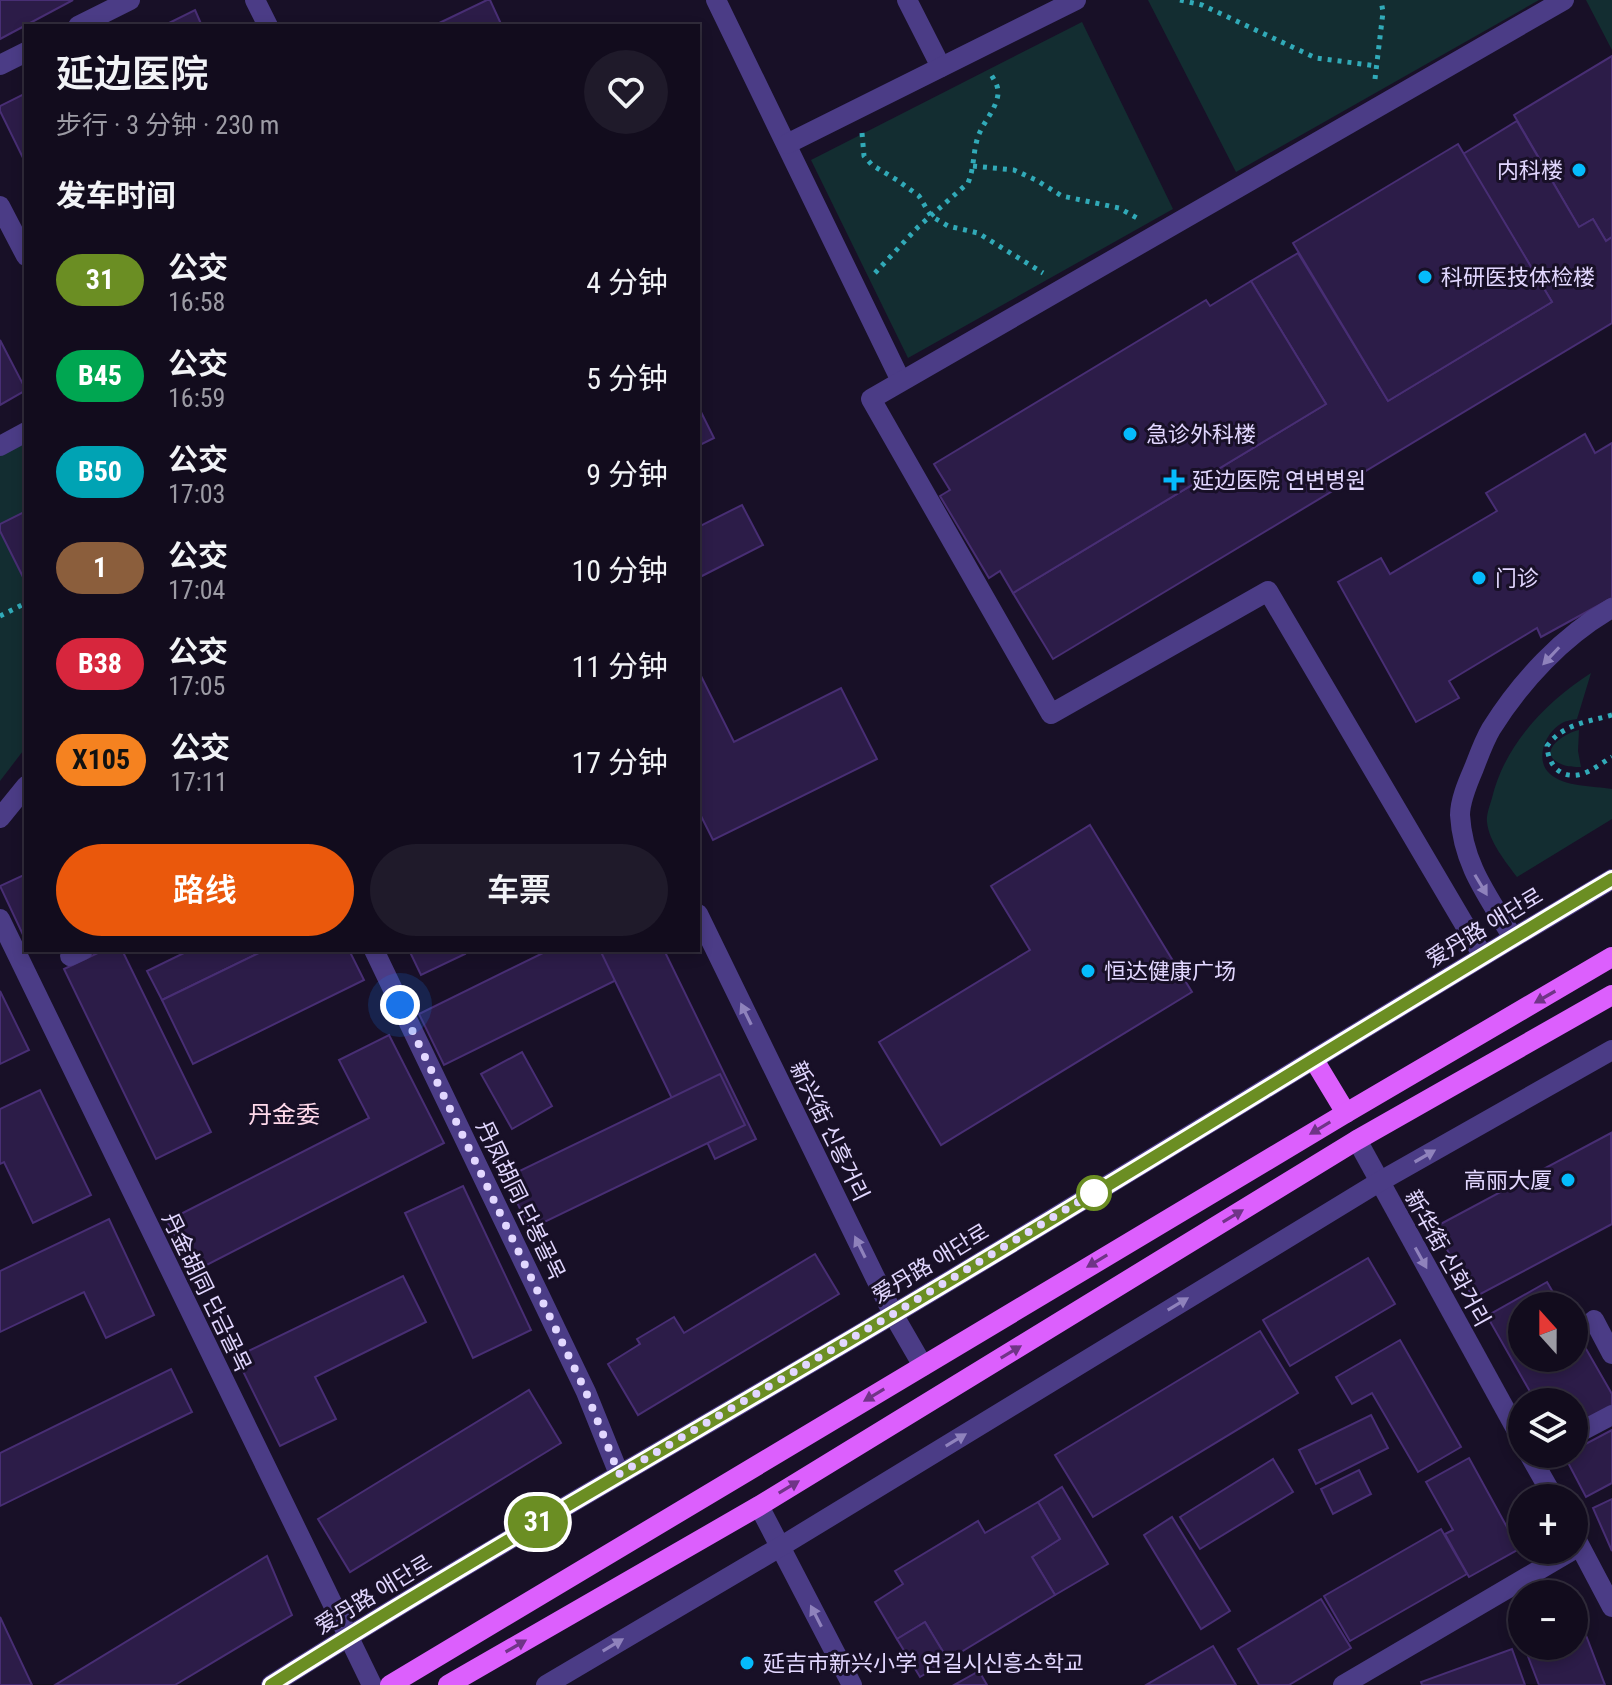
<!DOCTYPE html>
<html lang="zh">
<head>
<meta charset="utf-8">
<style>
  :root { --surface:#120c1d; --page:#1f1a2a; --text:#f1f3f6; --muted:#9c9ba4; --line:#312c3b; --accent:#ea580c }
  body { margin:0; font-family:"Roboto Condensed","Noto Sans SC","Noto Sans KR",sans-serif; background:var(--page); color:var(--text); height:100vh; display:flex; flex-direction:column; font-size:30px; white-space:nowrap }
  * { box-sizing:border-box; margin:0 }
  p { font-size:26px; color:var(--muted) }
  .icon { flex:none; width:44px; height:44px; fill:none; stroke:currentColor; stroke-width:2; stroke-linecap:round; stroke-linejoin:round }
  .map { position:relative; flex:1; overflow:hidden }
  .panel { position:absolute; left:24px; top:24px; width:676px; height:928px; display:flex; flex-direction:column; background:var(--surface); border-radius:0px; box-shadow:0 4px 12px #0003,0 0 0 2px var(--line) }
  .panel>* { flex:none }
  .badge { padding:0 16px; border-radius:26px; font-size:28px; line-height:52px }
  .needle { width:52px; rotate:339deg }
  .controls { position:absolute; left:1508px; top:1292px; display:grid; gap:16px }
  .controls a { display:grid; place-items:center; width:80px; height:80px; border-radius:50%; background:var(--surface); box-shadow:0 4px 12px #0003,0 0 0 2px var(--line); font-size:40px }
  .you { position:absolute; width:40px; height:40px; margin:-20px; border:6px solid #fff; border-radius:50%; background:#1a73e8; box-shadow:0 0 0 12px #1a73e833 }
  .map>.badge { position:absolute; translate:-50% -50%; box-shadow:0 0 0 4px #fff }
  h2 { padding:0 32px; font-size:30px; line-height:72px }
  .round { display:grid; place-items:center; flex:none; width:84px; height:84px; border-radius:42px; background:var(--page) }
  .summary { display:flex; align-items:center; justify-content:space-between; height:136px; padding:0 32px }
  h1 { font-size:38px; font-weight:600; line-height:60px }
  .cta { display:flex; gap:16px; margin-top:auto; padding:16px 32px }
  .cta a { flex:1; height:92px; border-radius:48px; background:var(--accent); color:#fff; font-size:32px; font-weight:600; line-height:92px; text-align:center }
  .cta a+a { background:var(--page); color:var(--text) }
  ul { padding:0; list-style:none }
  li { display:flex; align-items:center; gap:24px; height:96px; padding:0 32px }
  li div { flex:1 }
  li b { display:block; font-size:30px }
  li em { font-style:normal }
  li .badge { min-width:88px; font-weight:700; text-align:center }
  .map>svg:first-child { display:block }
  .green { fill:#132d31 }
  .building { fill:#2c1c48; stroke:#482e74; stroke-width:2 }
  .lines { fill:none; stroke-linecap:round; stroke-linejoin:round }
  .path { stroke:#31aab8; stroke-width:5; stroke-dasharray:4 6; stroke-linecap:butt }
  .minor { stroke:#4b3c86; stroke-width:20 }
  .major { stroke:#dc5ffd; stroke-width:20 }
  .oneway { fill:#8f82bc }
  .oneway2 { fill:#703487 }
  .line-casing { stroke:#fff; stroke-width:18 }
  .line { stroke:#6b8e23; stroke-width:12 }
  .walk { stroke:#e2d7ff; stroke-width:8; stroke-dasharray:0 14.4 }
  .poi-dot { fill:#05bbfc; stroke:#181027; stroke-width:3 }
  .stop-dot { fill:#fff; stroke:#6b8e23; stroke-width:4 }
  .labels { text-anchor:middle; stroke-width:6; stroke-linejoin:round; paint-order:stroke }
  .poi-label { font-size:22px; fill:#e2d7ff; stroke:#181027; text-anchor:start }
  .street-label { font-size:22px; fill:#e2d7ff; stroke:#181027 }
  .neighbourhood-label { font-size:24px; fill:#ffd9eb; stroke:#181027 }
</style>
</head>
<body>
<div class="map">
<svg width="1612" height="1685" viewBox="0 0 1612 1685">
  <rect width="100%" height="100%" fill="#181027"/>
  <g class="green">
    <path d="M1148,0H1539L1236,172Z"/>
    <path d="M1586,0H1612V50Z"/>
    <path d="M1082,22L1173,209L908,358L811,160Z"/>
    <path d="M26,443V747L0,781V456Z"/>
    <path d="M1591,673L1577,719C1571,720 1564,721 1559,725C1544,735 1535,761 1550,774C1565,787 1593,786 1612,789V819L1517,877C1506,862 1489,842 1487,822C1486,815 1490,805 1492,798C1505,744 1546,702 1591,673Z"/>
    <path d="M1579,730L1578,751L1581,767C1575,767 1567,767 1561,764C1535,753 1564,733 1579,730Z"/>
  </g>
  <g class="building">
    <path d="M0,0H73L0,39Z"/>
    <path d="M487,0H490L502,26H433Z"/>
    <path d="M195,10L202,26H163Z"/>
    <path d="M1612,56V237L1606,241L1593,219L1579,227L1514,115Z"/>
    <path d="M26,93V159L24,160L0,111V106Z"/>
    <path d="M1517,121L1579,227L1593,219L1606,241L1612,237V323L1053,659L1013,593L1326,404L1251,281L1298,253L1388,401L1552,302L1463,154Z"/>
    <path d="M1458,144L1552,302L1388,401L1293,243Z"/>
    <path d="M1251,281L1326,404L1013,593L1000,571L989,578L940,496L950,490L934,464L1206,300L1210,306Z"/>
    <path d="M0,340L26,390L0,405Z"/>
    <path d="M698,406L714,438L698,446Z"/>
    <path d="M1585,434L1595,453L1612,443V598L1541,637L1537,628L1449,681L1459,698L1416,722L1338,582L1381,558L1390,574L1497,511L1486,493Z"/>
    <path d="M742,505L763,545L698,578V527Z"/>
    <path d="M26,511V583L0,531V524Z"/>
    <path d="M698,670L734,742L841,688L877,759L713,840L698,810Z"/>
    <path d="M1090,825L1192,992L941,1145L879,1042L1030,950L991,886Z"/>
    <path d="M26,874V936L24,937L0,886Z"/>
    <path d="M104,950H122L211,1132L156,1159L64,969Z"/>
    <path d="M190,950H265L162,1000L147,971Z"/>
    <path d="M265,950H349L364,980L193,1064L162,1000Z"/>
    <path d="M409,950H463L465,954L421,975Z"/>
    <path d="M549,950H657L661,958L444,1065L419,1014Z"/>
    <path d="M600,950H664L756,1139L715,1159L707,1142L696,1148Z"/>
    <path d="M0,991L29,1050L0,1064Z"/>
    <path d="M389,1035L444,1143L193,1272L167,1221L369,1118L339,1060Z"/>
    <path d="M522,1052L552,1106L512,1129L481,1074Z"/>
    <path d="M720,1074L745,1125L530,1229L505,1178Z"/>
    <path d="M40,1090L91,1195L33,1223L4,1162L0,1164V1109Z"/>
    <path d="M1611,1133L1612,1224L1473,1298L1435,1227Z"/>
    <path d="M463,1186L531,1330L473,1358L405,1213Z"/>
    <path d="M109,1219L154,1315L106,1338L84,1292L0,1332V1271Z"/>
    <path d="M815,1254L839,1294L638,1415L608,1364L640,1344L637,1339L674,1317L684,1333Z"/>
    <path d="M1368,1258L1395,1304L1290,1366L1263,1320Z"/>
    <path d="M403,1276L426,1322L315,1377L336,1419L280,1446L236,1357Z"/>
    <path d="M1547,1282L1561,1306H1522V1358H1574V1328L1612,1394V1409L1574,1431V1402H1536L1487,1316Z"/>
    <path d="M1260,1331L1298,1393L1093,1517L1055,1455Z"/>
    <path d="M1400,1340L1461,1447L1418,1472L1372,1393L1352,1404L1336,1377Z"/>
    <path d="M171,1369L192,1412L0,1506V1453Z"/>
    <path d="M529,1390L561,1443L350,1572L318,1519Z"/>
    <path d="M1371,1415L1388,1448L1316,1484L1299,1450Z"/>
    <path d="M1612,1430V1483L1586,1497L1564,1455L1574,1454V1450Z"/>
    <path d="M1469,1458L1519,1549L1469,1577L1445,1534L1453,1530L1426,1482Z"/>
    <path d="M1273,1459L1293,1492L1200,1549L1180,1517Z"/>
    <path d="M1359,1470L1371,1494L1333,1514L1321,1489Z"/>
    <path d="M1062,1487L1108,1564L1055,1595L1032,1557L1060,1539L1038,1502Z"/>
    <path d="M1612,1499V1551L1593,1508Z"/>
    <path d="M1038,1502L1060,1539L1032,1557L1055,1595L948,1660L925,1622L897,1639L875,1602L903,1584L895,1571L978,1521L985,1533Z"/>
    <path d="M1172,1517L1230,1611L1201,1629L1144,1535Z"/>
    <path d="M1441,1529L1467,1574L1350,1641L1324,1596Z"/>
    <path d="M267,1556L292,1615L175,1685H55Z"/>
    <path d="M1321,1599L1351,1648L1289,1685H1259L1238,1649Z"/>
    <path d="M0,1617L32,1685H0Z"/>
    <path d="M1579,1617L1605,1685H1539L1524,1646H1574V1619Z"/>
    <path d="M925,1622L948,1660L920,1677L897,1639Z"/>
    <path d="M1213,1646L1236,1685H1146Z"/>
    <path d="M1512,1649L1525,1685H1422L1421,1682Z"/>
    <path d="M979,1671L987,1685H954Z"/>
  </g>
  <g class="lines">
    <g class="path">
      <path d="M1180,0L1202,5L1316,58L1377,66"/>
      <path d="M1375,79L1383,12L1381,0"/>
      <path d="M862,133L864,156L872,165L897,180L919,196L931,216L948,226L978,233L1043,273"/>
      <path d="M973,166L1014,170L1036,180L1062,196L1119,208L1137,218"/>
      <path d="M875,273L918,227L968,183C974,169 973,154 977,140C981,124 996,111 998,94C999,86 993,78 989,71"/>
      <path d="M0,616L26,603"/>
      <path d="M1612,715C1587,722 1563,724 1547,746C1548,765 1561,780 1582,774C1592,771 1603,762 1612,757"/>
    </g>
    <g class="minor">
      <path d="M255,0L268,26"/>
      <path d="M716,0L901,381"/>
      <path d="M907,0L941,67"/>
      <path d="M78,26L130,0"/>
      <path d="M0,65L26,52"/>
      <path d="M787,144L1076,0"/>
      <path d="M0,206L26,256"/>
      <path d="M0,446L26,432"/>
      <path d="M0,818L26,786"/>
      <path d="M698,914L893,1314L923,1366"/>
      <path d="M0,919L372,1685"/>
      <path d="M1513,938C1488,896 1463,865 1460,815C1460,800 1468,782 1474,768C1479,755 1484,741 1491,729C1521,681 1563,636 1612,608"/>
      <path d="M374,950L586,1392L619,1474"/>
      <path d="M70,956L83,950"/>
      <path d="M1483,956L1268,591L1051,714L871,399L1564,0"/>
      <path d="M1357,1140L1522,1440"/>
      <path d="M1594,1320L1612,1354"/>
      <path d="M1574,1435L1612,1415"/>
      <path d="M1529,1454L1554,1498"/>
      <path d="M759,1506L852,1685"/>
      <path d="M1574,1535L1612,1607"/>
      <path d="M271,1685C475,1556 685,1438 892,1315C1133,1172 1371,1022 1612,879"/>
      <path d="M546,1685L780,1547L1379,1182L1612,1050"/>
      <path d="M1343,1685L1573,1550"/>
    </g>
    <g class="major">
      <path d="M1314,1060L1346,1113"/>
      <path d="M390,1685L1346,1113L1612,957"/>
      <path d="M448,1685L759,1506L1357,1140L1612,995"/>
    </g>
  </g>
  <defs><path id="oneway-solid" d="M-6-.8H1V-3.2L6.5 0L1 3.2V.8H-6Z" transform="scale(2)"/></defs>
  <g class="oneway">
    <use href="#oneway-solid" transform="translate(1551 656) rotate(133)"/>
    <use href="#oneway-solid" transform="translate(1481 885) rotate(59)"/>
    <use href="#oneway-solid" transform="translate(746 1014) rotate(-116)"/>
    <use href="#oneway-solid" transform="translate(1425 1156) rotate(-30)"/>
    <use href="#oneway-solid" transform="translate(860 1247) rotate(-116)"/>
    <use href="#oneway-solid" transform="translate(1421 1258) rotate(61)"/>
    <use href="#oneway-solid" transform="translate(1178 1304) rotate(-31)"/>
    <use href="#oneway-solid" transform="translate(956 1440) rotate(-31)"/>
    <use href="#oneway-solid" transform="translate(816 1616) rotate(-117)"/>
    <use href="#oneway-solid" transform="translate(613 1645) rotate(-31)"/>
  </g>
  <g class="oneway2">
    <use href="#oneway-solid" transform="translate(1545 997) rotate(150)"/>
    <use href="#oneway-solid" transform="translate(1320 1128) rotate(149)"/>
    <use href="#oneway-solid" transform="translate(1233 1216) rotate(-31)"/>
    <use href="#oneway-solid" transform="translate(1097 1261) rotate(149)"/>
    <use href="#oneway-solid" transform="translate(1011 1352) rotate(-31)"/>
    <use href="#oneway-solid" transform="translate(874 1395) rotate(149)"/>
    <use href="#oneway-solid" transform="translate(789 1487) rotate(-31)"/>
    <use href="#oneway-solid" transform="translate(516 1646) rotate(-30)"/>
  </g>
  <g class="lines">
    <defs>
      <path id="line" d="M271,1685C475,1556 685,1438 892,1315C1134,1172 1371,1022 1612,879"/>
    </defs>
    <use href="#line" class="line-casing"/>
    <use href="#line" class="line"/>
    <path class="walk" d="M400,1005L586,1392L619,1474L893,1314L1103,1187L1094,1193"/>
  </g>
  <g class="poi-dot">
    <circle cx="1579" cy="170" r="8"/>
    <circle cx="1425" cy="277" r="8"/>
    <circle cx="1130" cy="434" r="8"/>
    <path d="M1170 468h8v8h8v8h-8v8h-8v-8h-8v-8h8z"/>
    <circle cx="1479" cy="578" r="8"/>
    <circle cx="1088" cy="971" r="8"/>
    <circle cx="1568" cy="1180" r="8"/>
    <circle cx="747" cy="1663" r="8"/>
  </g>
  <circle class="stop-dot" cx="1094" cy="1193" r="16"/>
  <g class="labels">
    <g class="poi-label">
      <text x="1563" y="178" text-anchor="end">内科楼</text>
      <text x="1441" y="285">科研医技体检楼</text>
      <text x="1146" y="442">急诊外科楼</text>
      <text x="1192" y="488">延边医院 연변병원</text>
      <text x="1495" y="586">门诊</text>
      <text x="1104" y="979">恒达健康广场</text>
      <text x="1552" y="1188" text-anchor="end">高丽大厦</text>
      <text x="763" y="1671">延吉市新兴小学 연길시신흥소학교</text>
    </g>
    <g class="street-label">
      <text transform="translate(1484 927) rotate(-31)" y="8">爱丹路 애단로</text>
      <text transform="translate(830 1131) rotate(64)" y="8">新兴街 신흥거리</text>
      <text transform="translate(521 1200) rotate(64)" y="8">丹凤胡同 단봉골목</text>
      <text transform="translate(1448 1258) rotate(61)" y="8">新华街 신화거리</text>
      <text transform="translate(930 1263) rotate(-31)" y="8">爱丹路 애단로</text>
      <text transform="translate(207 1292) rotate(64)" y="8">丹金胡同 단금골목</text>
      <text transform="translate(373 1594) rotate(-31)" y="8">爱丹路 애단로</text>
    </g>
    <g class="neighbourhood-label">
      <text x="284" y="1123">丹金委</text>
    </g>
  </g>
</svg>
<div class="controls">
<a><svg class="needle" viewBox="-14 -14 28 28"><path d="M0-13l5 13h-10z" fill="#e53935"/><path d="M0 13l5-13h-10z" fill="#9c9ba4"/></svg></a>
<a><svg class="icon" aria-label="layers" viewBox="0 0 24 24"><path d="M12 4l9 5-9 5-9-5zM3 14l9 5 9-5"/></svg></a>
<a>+</a>
<a>−</a>
</div>
<div class="you" style="left:400px;top:1005px"></div>
<b class="badge" style="left:538px;top:1522px;background:#6b8e23;color:#fff">31</b>
<section class="panel">
<div class="summary"><div><h1>延边医院</h1><p>步行 · 3 分钟 · 230 m</p></div><a class="round"><svg class="icon" aria-label="heart" viewBox="0 0 24 24"><path d="M12 20l-8-8c-3-5 5-10 8-4 3-6 11-1 8 4z"/></svg></a></div>
<h2>发车时间</h2>
<ul>
<li><span class="badge" style="background:#6b8e23;color:#fff">31</span><div><b>公交</b><p>16:58</p></div><em>4 分钟</em></li>
<li><span class="badge" style="background:#00a651;color:#fff">B45</span><div><b>公交</b><p>16:59</p></div><em>5 分钟</em></li>
<li><span class="badge" style="background:#00a3b4;color:#fff">B50</span><div><b>公交</b><p>17:03</p></div><em>9 分钟</em></li>
<li><span class="badge" style="background:#8b5e3c;color:#fff">1</span><div><b>公交</b><p>17:04</p></div><em>10 分钟</em></li>
<li><span class="badge" style="background:#d7263d;color:#fff">B38</span><div><b>公交</b><p>17:05</p></div><em>11 分钟</em></li>
<li><span class="badge" style="background:#f58220;color:#111">X105</span><div><b>公交</b><p>17:11</p></div><em>17 分钟</em></li>
</ul>
<div class="cta"><a>路线</a><a>车票</a></div>
</section>
</div>
</body>
</html>
